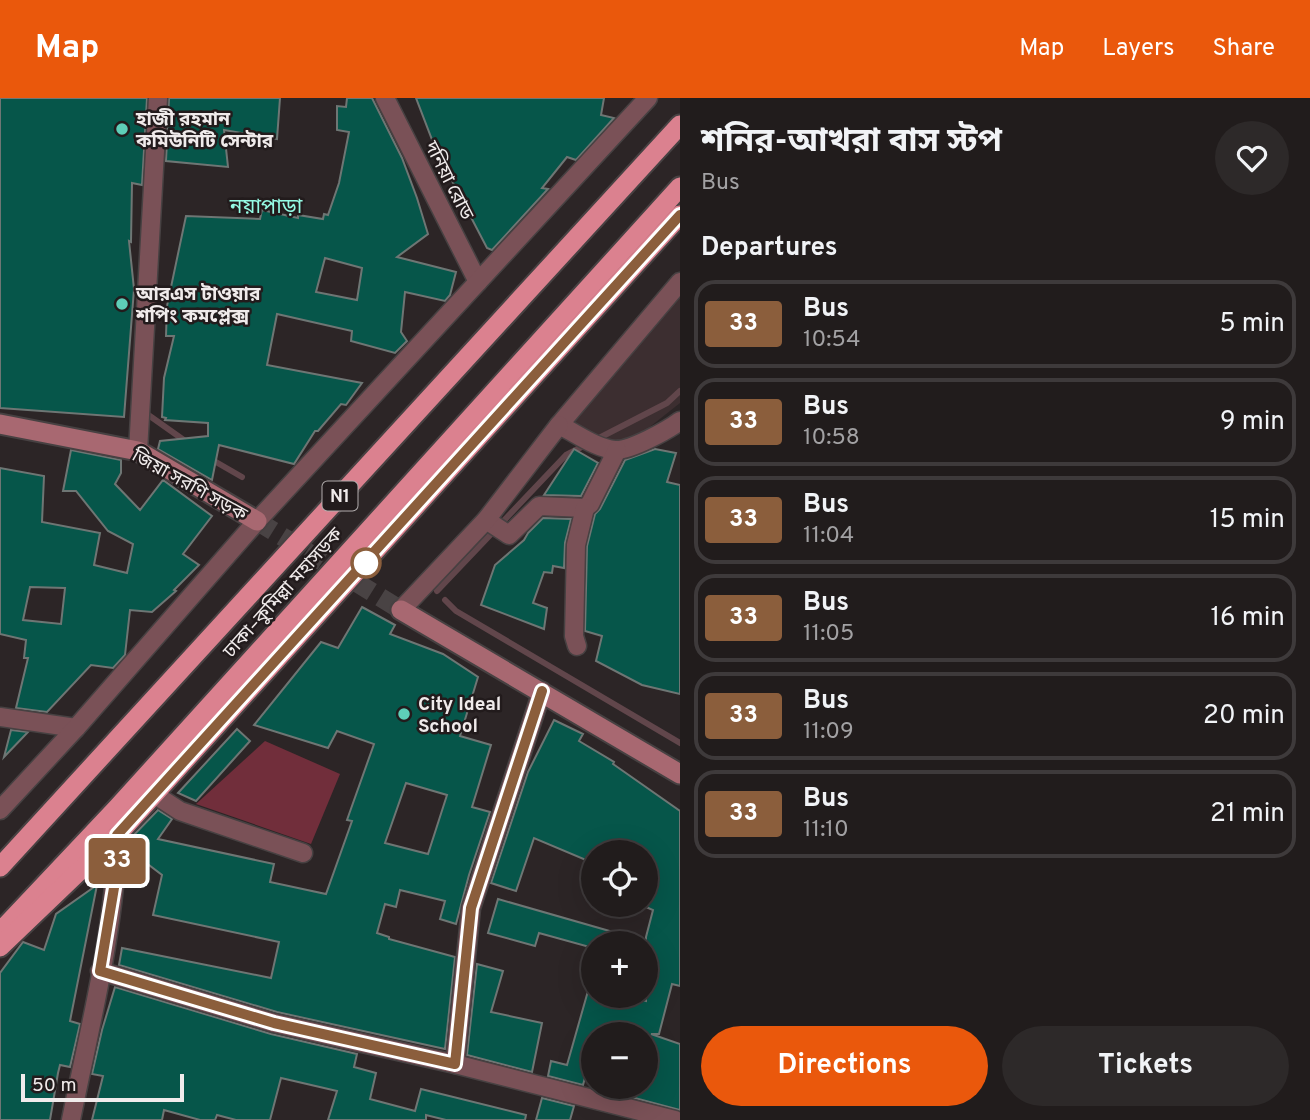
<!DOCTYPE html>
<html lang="en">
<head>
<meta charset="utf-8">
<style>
  :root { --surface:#211c1c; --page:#2d2929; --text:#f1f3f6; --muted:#a2a1a3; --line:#3e3a3b; --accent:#ea580c }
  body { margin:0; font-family:Overpass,"Noto Sans Bengali",sans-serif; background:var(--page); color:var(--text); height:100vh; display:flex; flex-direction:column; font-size:26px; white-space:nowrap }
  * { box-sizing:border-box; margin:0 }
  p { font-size:23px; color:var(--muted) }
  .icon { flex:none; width:38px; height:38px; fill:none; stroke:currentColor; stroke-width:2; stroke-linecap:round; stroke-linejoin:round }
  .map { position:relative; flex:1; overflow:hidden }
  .details { display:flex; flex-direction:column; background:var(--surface); width:630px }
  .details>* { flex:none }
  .badge { padding:0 14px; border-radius:5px; font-size:24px; line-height:46px }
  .tools { position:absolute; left:581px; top:742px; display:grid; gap:14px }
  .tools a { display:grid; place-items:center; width:77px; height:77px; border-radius:50%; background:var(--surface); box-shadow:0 7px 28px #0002,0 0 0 2px var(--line); font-size:35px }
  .scale { position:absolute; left:21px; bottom:18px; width:163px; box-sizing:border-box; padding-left:7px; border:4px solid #f0ebeb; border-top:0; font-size:19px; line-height:24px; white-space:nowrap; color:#f0ebeb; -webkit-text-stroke:5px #221b1c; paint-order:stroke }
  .map>.badge { position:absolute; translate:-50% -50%; box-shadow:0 0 0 4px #fff }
  h2 { padding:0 21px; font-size:26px; line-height:63px }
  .round { display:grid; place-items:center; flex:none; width:74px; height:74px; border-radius:37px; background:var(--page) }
  .overview { display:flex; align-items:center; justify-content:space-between; height:119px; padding:0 21px }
  h1 { font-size:33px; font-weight:700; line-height:52px }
  .action { display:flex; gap:14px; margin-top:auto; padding:14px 21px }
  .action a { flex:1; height:80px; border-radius:42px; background:var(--accent); color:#fff; font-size:28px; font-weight:700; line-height:80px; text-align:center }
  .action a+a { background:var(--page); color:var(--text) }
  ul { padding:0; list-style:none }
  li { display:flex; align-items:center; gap:21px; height:88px; margin:0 14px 10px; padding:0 7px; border:4px solid var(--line); border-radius:21px }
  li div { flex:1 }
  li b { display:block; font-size:26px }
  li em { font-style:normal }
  li .badge { min-width:77px; font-weight:700; text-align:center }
  header { display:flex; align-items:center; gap:42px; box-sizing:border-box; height:98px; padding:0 35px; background:var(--accent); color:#fff }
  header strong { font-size:33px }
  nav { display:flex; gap:38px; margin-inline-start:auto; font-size:24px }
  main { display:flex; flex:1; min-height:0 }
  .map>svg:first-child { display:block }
  .built { fill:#3c2e30 }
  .green { fill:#712e3b }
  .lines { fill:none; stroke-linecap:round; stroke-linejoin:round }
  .stream { stroke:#61464b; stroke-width:6 }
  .building { fill:#06564a; stroke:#6e7674; stroke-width:2; fill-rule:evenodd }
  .secondary-tunnel { stroke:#494344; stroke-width:19; stroke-dasharray:19 10; stroke-linecap:butt }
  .minor-casing { stroke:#474142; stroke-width:21 }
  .secondary-casing { stroke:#474142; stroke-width:23 }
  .trunk-casing { stroke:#474142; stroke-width:23 }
  .minor { stroke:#7a5157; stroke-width:18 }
  .secondary { stroke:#a86871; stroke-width:19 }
  .trunk { stroke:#db818f; stroke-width:19 }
  .line-casing { stroke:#fff; stroke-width:16 }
  .line { stroke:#8b5e3c; stroke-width:10 }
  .poi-dot { fill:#5eceb8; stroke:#221b1c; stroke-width:2.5 }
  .stop-dot { fill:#fff; stroke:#8b5e3c; stroke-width:3.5 }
  .labels { text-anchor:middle; stroke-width:5; stroke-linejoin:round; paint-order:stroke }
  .shield { fill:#221b1c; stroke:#b2adad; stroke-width:2 }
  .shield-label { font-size:18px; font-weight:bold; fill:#f0ebeb }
  .poi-label { font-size:19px; font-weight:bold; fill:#f0ebeb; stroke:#221b1c; text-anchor:start }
  .street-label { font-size:19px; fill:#f0ebeb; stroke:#221b1c }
  .neighbourhood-label { font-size:21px; fill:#95fae4; stroke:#221b1c }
</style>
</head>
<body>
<header>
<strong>Map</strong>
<nav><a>Map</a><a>Layers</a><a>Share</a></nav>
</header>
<main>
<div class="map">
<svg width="680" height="1022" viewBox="0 0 680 1022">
  <rect width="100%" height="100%" fill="#2c2526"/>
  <path class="built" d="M680,183V305L632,343L608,351L560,318Z"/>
  <path class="green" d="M265,643L340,676L311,746L196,706Z"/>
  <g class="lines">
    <g class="stream">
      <path d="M147,316L188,345"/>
      <path d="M209,360L242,379"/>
      <path d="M437,493L566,357L667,305L680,293"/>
      <path d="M445,502L456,513L680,645"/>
    </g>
  </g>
  <g class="building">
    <path d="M0,0H147L142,87L132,85L131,144L129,143L134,191L124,319L0,310Z"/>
    <path d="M169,0H280L277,41L224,32L228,69L166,63Z"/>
    <path d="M347,0H372L402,60L417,100L428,136L397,159L456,174L450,197L445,203L405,194L401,234L407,243L395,255L351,243L352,233L277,216L267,267L362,285L346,307L341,306L318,333H315L294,366L219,347L212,382L158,351L160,343L208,338V325L165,322L166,320L162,319L164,280L174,238H166L167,208L186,118L260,121L262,112L298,120V117L323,121L324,116L328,117L339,85L349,34L337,32V8L346,9ZM325,160L362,170L357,202L316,194Z"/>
    <path d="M416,0H604L601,17L614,20L576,62L567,59L542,90L548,91L492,152L487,150L436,52Z"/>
    <path d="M574,351L598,365L581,398L544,397Z"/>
    <path d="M655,351L676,355L667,384L680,387V596L642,587L596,563L602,538L585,533L587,448L595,416L600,411L625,362Z"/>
    <path d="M71,352L121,362V375L115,386L140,412L163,382L212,418L183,456L199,467L174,492L176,493L152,514L130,512L125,557L113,570L91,567L47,614L16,610L28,560H24L26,542L0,536V370L44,378L42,424L100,435L94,467L127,475L133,446L108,433L76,393H63ZM30,489L65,490L61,526L23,522Z"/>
    <path d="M543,420L571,421L565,445L564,470L553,468L552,475L544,474L533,505L547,510L544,531L481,507L495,467L524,442L528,435Z"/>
    <path d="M362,509L395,527L390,536L443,556L478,579L460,638L491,647L472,709L490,714L469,777L456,826L440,821L445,803L400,792L396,809L385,806L377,835L389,839V841L455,859L445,951L277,914L119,867L122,850L271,880L279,844L153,817L162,777L128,751V743L158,712L172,721L158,741L274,766L270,784L326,796L352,723L347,722L374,646L337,633L328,650L254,627L321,544L338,550ZM406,685L447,697L428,756L385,745Z"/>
    <path d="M554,622L583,636L579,643L614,664L613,666L680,713V888L672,886L659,936H651L680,946V1012L616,995L618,989H646V936H593V950L583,987L548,978L551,963L567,967L588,893H593V898H625L646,903V839L653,812L646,809V754H593V765L534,740L516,793L491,785L528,674Z"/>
    <path d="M237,631L250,643L196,703L178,695Z"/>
    <path d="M11,632L28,634L4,659Z"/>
    <path d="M97,787L70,923L80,926L70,969L60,967L58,975L50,1022H0V875L23,844L44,852L56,816Z"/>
    <path d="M498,801L634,840L633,845H593V850L539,835L535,848L488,835Z"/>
    <path d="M477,866L503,873L491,914L542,925L532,974L467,957Z"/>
    <path d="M115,889L271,936L357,956L354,969L376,975L370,1001L415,1013L421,991L526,1017L525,1022H446L426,1017V1022H328L337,993L281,980L270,1022H236L217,1017L215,1022H200L164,1012L162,1022H92L103,978L92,976L102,932Z"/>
    <path d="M542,1000L574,1008L570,1022H536Z"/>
  </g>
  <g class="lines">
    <path class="secondary-tunnel" d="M257,423L401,512"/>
    <defs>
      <g id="minor">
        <path d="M385,0L478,184"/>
        <path d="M680,184L559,327C576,335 595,350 615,352C630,353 668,332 680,323"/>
        <path d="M138,353L158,0"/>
        <path d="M486,422L509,437L539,408L585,410L590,406L617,352"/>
        <path d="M401,512L486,422L559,327"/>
        <path d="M577,548L574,538L576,447L585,410"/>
        <path d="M0,619L76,630"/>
        <path d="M154,696L180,713L303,755"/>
        <path d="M0,712L76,630L257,423L648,0"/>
        <path d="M100,873L274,925L455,966L675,1022"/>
        <path d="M455,966L471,810L542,593"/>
        <path d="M71,1022C89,932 116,828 117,737"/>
      </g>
      <g id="secondary">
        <path d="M0,326L138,353L257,423"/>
        <path d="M401,512L680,676"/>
      </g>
      <g id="trunk">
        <path d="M0,769L680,27"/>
        <path d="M0,834L117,710L680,89"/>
        <path d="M0,849L117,737L680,117"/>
      </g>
    </defs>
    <use href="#minor" class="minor-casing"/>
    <use href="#secondary" class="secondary-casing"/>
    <use href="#trunk" class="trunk-casing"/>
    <use href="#minor" class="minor"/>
    <use href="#secondary" class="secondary"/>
    <use href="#trunk" class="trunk"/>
  </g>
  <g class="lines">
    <defs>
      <path id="line" d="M542,593L471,810L455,966L274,925L100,873L117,772V737L680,117"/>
    </defs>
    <use href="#line" class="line-casing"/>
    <use href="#line" class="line"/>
  </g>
  <g class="poi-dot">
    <circle cx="122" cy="31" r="7"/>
    <circle cx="122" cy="206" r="7"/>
    <circle cx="404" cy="616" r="7"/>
  </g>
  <circle class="stop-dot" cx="366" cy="465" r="14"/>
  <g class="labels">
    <rect class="shield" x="322.5" y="383.5" width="35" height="29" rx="5"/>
    <g class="shield-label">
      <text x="340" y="404">N1</text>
    </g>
    <g class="poi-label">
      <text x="136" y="27">হাজী রহমান<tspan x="136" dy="22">কমিউনিটি সেন্টার</tspan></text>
      <text x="136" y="202">আরএস টাওয়ার<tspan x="136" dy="22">শপিং কমপ্লেক্স</tspan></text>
      <text x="418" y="612">City Ideal<tspan x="418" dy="22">School</tspan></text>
    </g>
    <g class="street-label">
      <text transform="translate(450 82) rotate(63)" y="7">দনিয়া রোড</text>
      <text transform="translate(190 386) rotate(29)" y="7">জিয়া সরণি সড়ক</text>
      <text transform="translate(282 494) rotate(-48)" y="7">ঢাকা–কুমিল্লা মহাসড়ক</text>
    </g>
    <g class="neighbourhood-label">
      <text x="266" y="115">নয়াপাড়া</text>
    </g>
  </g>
</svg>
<div class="tools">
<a><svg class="icon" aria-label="locate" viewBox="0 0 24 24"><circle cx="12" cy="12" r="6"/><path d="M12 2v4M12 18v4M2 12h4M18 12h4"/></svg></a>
<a>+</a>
<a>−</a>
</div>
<div class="scale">50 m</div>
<b class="badge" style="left:117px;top:763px;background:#8b5e3c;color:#fff">33</b>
</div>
<section class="details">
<div class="overview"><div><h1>শনির-আখরা বাস স্টপ</h1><p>Bus</p></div><a class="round"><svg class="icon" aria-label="heart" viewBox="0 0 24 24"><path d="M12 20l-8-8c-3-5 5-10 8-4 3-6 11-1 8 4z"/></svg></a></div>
<h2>Departures</h2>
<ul>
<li><span class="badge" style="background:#8b5e3c;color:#fff">33</span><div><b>Bus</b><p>10:54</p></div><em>5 min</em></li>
<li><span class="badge" style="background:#8b5e3c;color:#fff">33</span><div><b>Bus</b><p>10:58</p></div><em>9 min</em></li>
<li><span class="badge" style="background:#8b5e3c;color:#fff">33</span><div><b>Bus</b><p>11:04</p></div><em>15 min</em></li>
<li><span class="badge" style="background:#8b5e3c;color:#fff">33</span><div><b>Bus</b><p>11:05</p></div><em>16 min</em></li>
<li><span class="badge" style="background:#8b5e3c;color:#fff">33</span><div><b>Bus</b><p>11:09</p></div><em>20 min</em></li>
<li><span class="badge" style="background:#8b5e3c;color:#fff">33</span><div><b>Bus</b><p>11:10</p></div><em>21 min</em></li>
</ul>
<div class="action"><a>Directions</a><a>Tickets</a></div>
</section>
</main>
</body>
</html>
